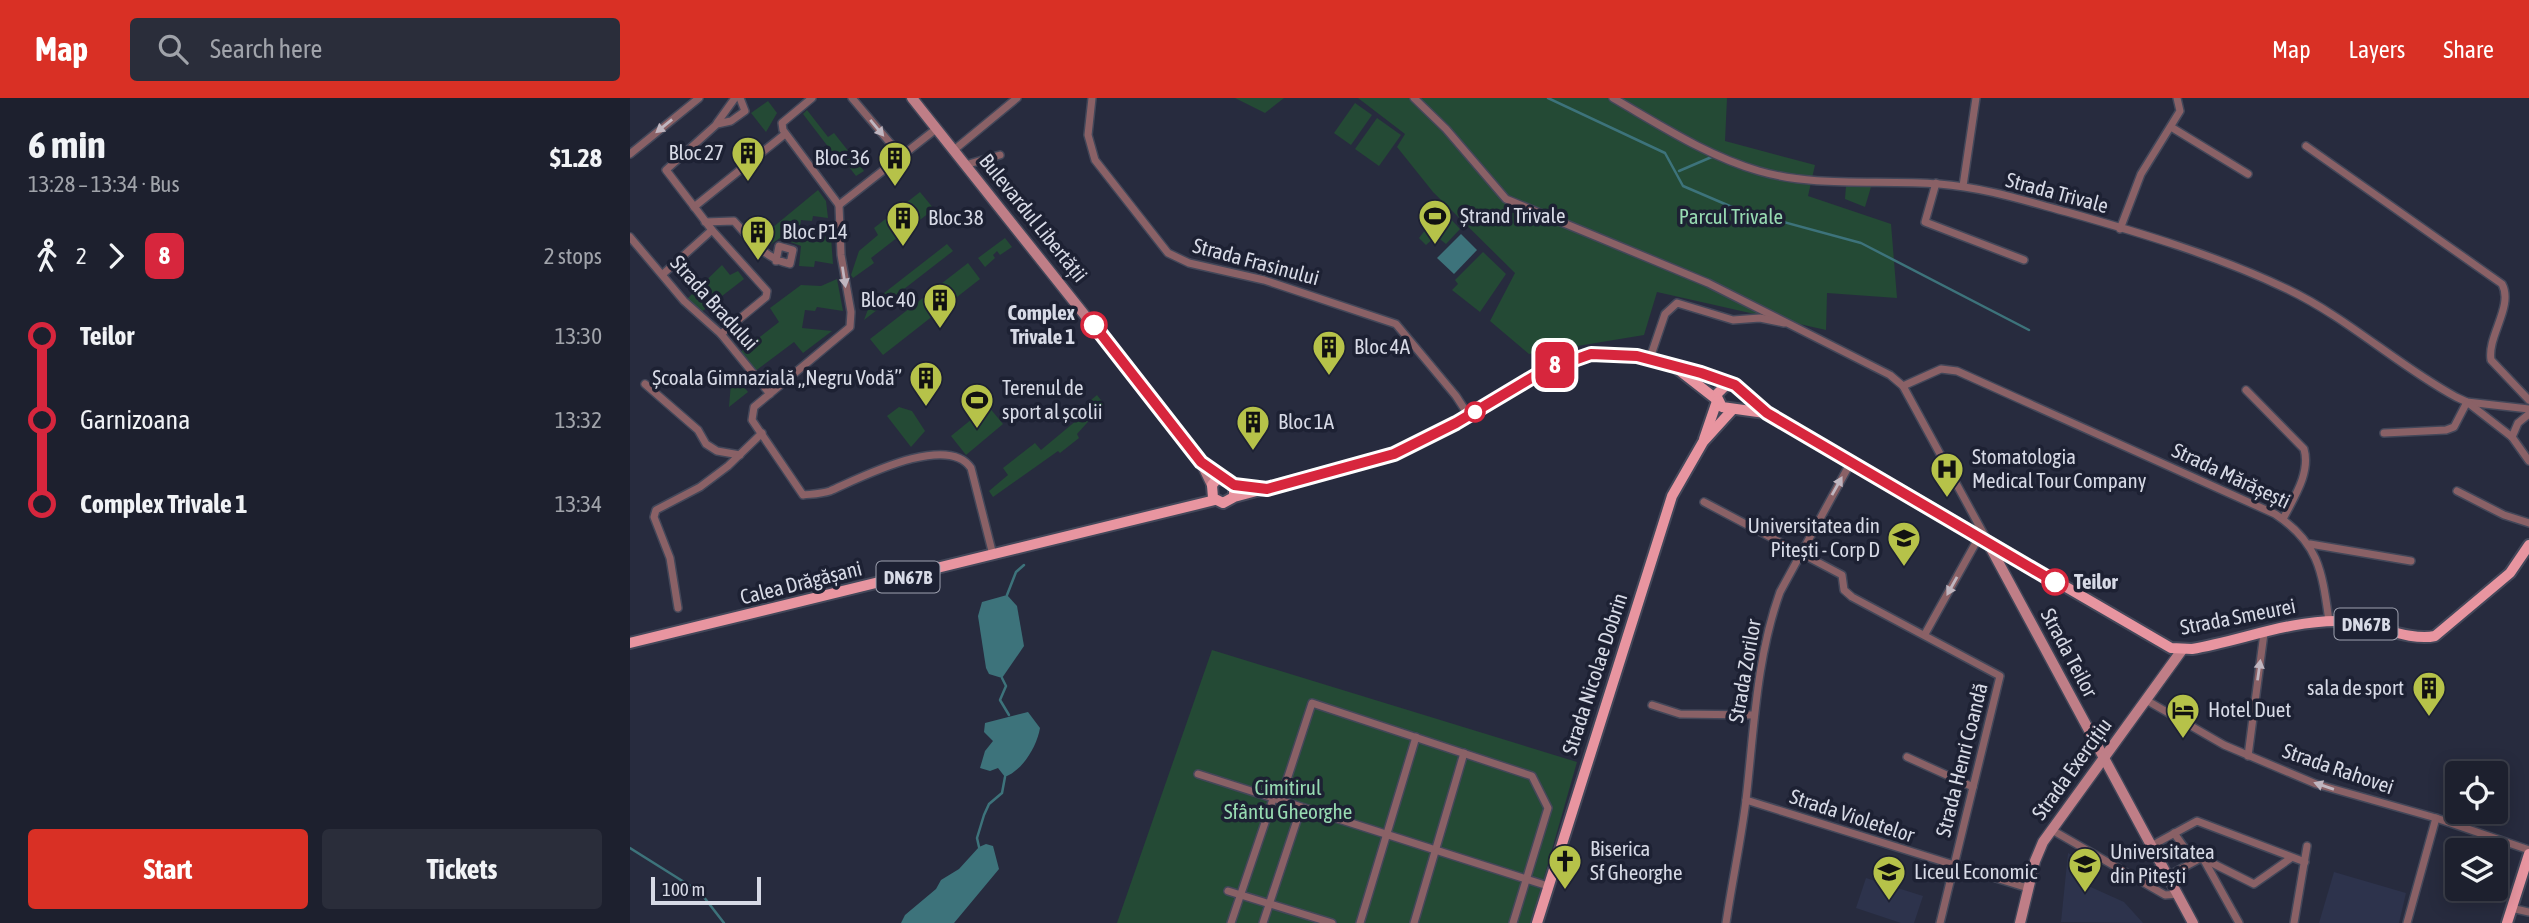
<!DOCTYPE html>
<html lang="en">
<head>
<meta charset="utf-8">
<style>
  :root { --surface:#1d202e; --page:#2a2d3a; --text:#f1f3f6; --muted:#a0a3aa; --line:#3b3e4a; --accent:#d93025 }
  body { margin:0; font-family:"Asap Condensed",sans-serif; background:var(--page); color:var(--text); height:100vh; display:flex; flex-direction:column; font-size:26px; white-space:nowrap }
  * { box-sizing:border-box; margin:0 }
  p { font-size:23px; color:var(--muted) }
  .icon { flex:none; width:38px; height:38px; fill:none; stroke:currentColor; stroke-width:2; stroke-linecap:round; stroke-linejoin:round }
  .map { position:relative; flex:1; overflow:hidden }
  .details { display:flex; flex-direction:column; background:var(--surface); width:630px }
  .details>* { flex:none }
  .badge { padding:0 14px; border-radius:10px; font-size:24px; line-height:46px }
  .controls { position:absolute; left:1815px; top:663px; display:grid; gap:14px }
  .controls a { display:grid; place-items:center; width:63px; height:63px; border-radius:7px; background:var(--surface); box-shadow:0 4px 18px #0003,0 0 0 2px var(--line); font-size:35px }
  .scale { position:absolute; left:21px; bottom:18px; width:110px; box-sizing:border-box; padding-left:7px; border:4px solid #d7dae6; border-top:0; font-size:19px; line-height:24px; white-space:nowrap; color:#d7dae6; -webkit-text-stroke:5px #1d2133; paint-order:stroke }
  .map>.badge { position:absolute; translate:-50% -50%; box-shadow:0 0 0 4px #fff }
  .legs { display:flex; align-items:center; gap:10px; height:77px; padding:0 28px; font-size:23px }
  .legs p { margin-inline-start:auto }
  .overview { display:flex; align-items:center; justify-content:space-between; height:119px; padding:0 28px }
  h1 { font-size:38px; font-weight:700; line-height:52px }
  .primary-button { display:flex; gap:14px; margin-top:auto; padding:14px 28px }
  .primary-button a { flex:1; height:80px; border-radius:7px; background:var(--accent); color:#fff; font-size:28px; font-weight:700; line-height:80px; text-align:center }
  .primary-button a+a { background:var(--page); color:var(--text) }
  ul { padding:0 28px; list-style:none }
  li { display:flex; align-items:center; gap:24px; height:84px; font-size:26px }
  li i { display:grid; place-items:center; width:10px; height:100%; margin:0 9px; background:currentColor }
  li i::after { content:''; width:18px; height:18px; margin:-9px; border:5px solid; border-radius:50%; background:var(--surface) }
  li p { margin-inline-start:auto }
  li:first-child i { background:linear-gradient(#0000 50%,currentColor 0) }
  li:last-child i { background:linear-gradient(currentColor 50%,#0000 0) }
  header { display:flex; align-items:center; gap:42px; box-sizing:border-box; height:98px; padding:0 35px; background:var(--accent); color:#fff }
  header strong { font-size:33px }
  nav { display:flex; gap:38px; margin-inline-start:auto; font-size:24px }
  .search { width:490px; height:63px; background:var(--page); display:flex; align-items:center; gap:18px; box-sizing:border-box; padding:0 24px; border-radius:7px; color:var(--muted); font-size:26px }
  main { display:flex; flex:1; min-height:0 }
  .map>svg:first-child { display:block }
  .built { fill:#2d334c }
  .green { fill:#244a35 }
  .water { fill:#3d737b }
  .lines { fill:none; stroke-linecap:round; stroke-linejoin:round }
  .stream { stroke:#3d737b; stroke-width:2.5 }
  .street-casing { stroke:#434759; stroke-width:10 }
  .secondary-casing { stroke:#434759; stroke-width:13 }
  .primary-casing { stroke:#434759; stroke-width:14 }
  .street { stroke:#8a6166; stroke-width:7 }
  .secondary { stroke:#bf7e87; stroke-width:10 }
  .primary { stroke:#e895a0; stroke-width:10 }
  .oneway { fill:#c0b6c0 }
  .line-1-casing { stroke:#fff; stroke-width:16 }
  .line-1 { stroke:#d7263d; stroke-width:10 }
  .stop-1-dot { fill:#fff; stroke:#d7263d; stroke-width:3.5 }
  .labels { text-anchor:middle; stroke-width:7; stroke-linejoin:round; paint-order:stroke }
  .shield { fill:#1d2133; stroke:#9fa2b0; stroke-width:2 }
  .shield-label { font-size:19px; font-weight:bold; fill:#d7dae6 }
  .poi-label { font-size:21px; fill:#d7dae6; stroke:#1d2133; text-anchor:start }
  .street-label { font-size:21px; fill:#d7dae6; stroke:#1d2133 }
  .park-label { font-size:21px; fill:#97dbb2; stroke:#1d2133 }
  .stop-label { font-size:21px; font-weight:bold; fill:#d7dae6; stroke:#1d2133; text-anchor:end }
</style>
</head>
<body>
<header>
<strong>Map</strong>
<div class="search"><svg class="icon" aria-label="search" viewBox="0 0 24 24"><circle cx="10" cy="10" r="6"/><path d="M15 15l6 6"/></svg>Search here</div>
<nav><a>Map</a><a>Layers</a><a>Share</a></nav>
</header>
<main>
<section class="details">
<div class="overview"><div><h1>6 min</h1><p>13:28 – 13:34 · Bus</p></div><b>$1.28</b></div>
<div class="legs"><svg class="icon" aria-label="walk" viewBox="0 0 24 24"><circle cx="13" cy="4" r="2"/><path d="M13 8l-2 6 4 7M11 14l-3 7M7 12l3-4h3l4 4"/></svg>2<svg class="icon" aria-label="forward" viewBox="0 0 24 24"><path d="M9 5l7 7-7 7"/></svg><b class="badge" style="background:#d7263d;color:#fff">8</b><p>2 stops</p></div>
<ul>
<li><i style="color:#d7263d"></i><b>Teilor</b><p>13:30</p></li>
<li><i style="color:#d7263d"></i><span>Garnizoana</span><p>13:32</p></li>
<li><i style="color:#d7263d"></i><b>Complex Trivale 1</b><p>13:34</p></li>
</ul>
<div class="primary-button"><a>Start</a><a>Tickets</a></div>
</section>
<div class="map">
<svg width="1899" height="825" viewBox="0 0 1899 825">
  <rect width="100%" height="100%" fill="#272b3e"/>
  <g class="built">
    <path d="M1438,755L1461,766L1454,786L1494,804L1513,825L1431,824Z"/>
    <path d="M1704,774L1776,795L1769,825H1689Z"/>
    <path d="M1236,780L1293,798L1284,825H1271L1226,810Z"/>
  </g>
  <g class="green">
    <path d="M605,0H654L635,15Z"/>
    <path d="M728,0H1097L1095,43L1185,67L1178,98L1261,126L1267,200L1197,195L1196,232L1027,194L1014,237L899,256L860,223L885,175L803,94L767,49L775,36Z"/>
    <path d="M138,3L147,15L136,34L121,15Z"/>
    <path d="M725,5L742,17L721,47L704,35Z"/>
    <path d="M177,12L198,39L204,35L234,73L226,78L209,56L206,59L173,16Z"/>
    <path d="M747,20L771,37L749,68L725,51Z"/>
    <path d="M1216,88L1241,89L1235,109L1215,101Z"/>
    <path d="M188,92L196,103L198,120L183,118L182,123L171,122L168,141L188,144V138L201,139L203,166L185,163L184,169L169,168L171,148L150,140L132,152L125,144Z"/>
    <path d="M290,94L304,111L241,160L244,165L223,180L221,177L229,153L248,137L244,130Z"/>
    <path d="M804,103L830,131L816,146L806,138L796,147L789,140L805,119L812,116Z"/>
    <path d="M375,140L382,149L370,157L367,153L363,157L365,160L355,169L348,160Z"/>
    <path d="M317,146L323,153L234,222L240,206Z"/>
    <path d="M853,154L876,176L850,214L822,192L828,186L825,182Z"/>
    <path d="M338,165L350,181L253,257L240,241Z"/>
    <path d="M92,167L100,177L108,173L114,181L70,215L56,202Z"/>
    <path d="M207,181L213,213L187,209L185,213L175,212L172,230L202,233L173,255L164,244L124,274L109,255L149,224L140,210L171,187L191,188Z"/>
    <path d="M102,273L118,294L99,309Z"/>
    <path d="M467,297L474,306L447,336L449,340L430,355L428,353L363,399L359,393L378,377L373,370L405,345L411,352L459,312L455,307Z"/>
    <path d="M358,308L373,326L336,357L321,338Z"/>
    <path d="M269,309L282,313L295,333L281,349L257,318Z"/>
    <path d="M582,552L947,664L901,825H487Z"/>
  </g>
  <g class="water">
    <path d="M831,136L847,152L824,176L807,160Z"/>
    <path d="M377,497L387,508L394,548L372,580L359,576L356,570L348,518L352,504Z"/>
    <path d="M398,614L410,630C407,648 393,672 375,679L368,670L360,673L350,670L355,653L363,643L354,634L355,625Z"/>
    <path d="M356,746L363,748L369,771L324,825H271L275,817L306,791L311,782L329,771L349,749Z"/>
  </g>
  <g class="lines">
    <g class="stream">
      <path d="M918,0L1035,55L1053,88L1109,112L1231,145L1399,232"/>
      <path d="M1049,73L1084,58"/>
      <path d="M377,497L386,474L394,467"/>
      <path d="M372,580L376,588L370,602L379,617"/>
      <path d="M349,749L347,740L354,717L359,706L372,695L375,679"/>
      <path d="M0,750L70,794L94,825"/>
    </g>
    <defs>
      <g id="street">
        <path d="M182,0L152,25L153,32L209,107"/>
        <path d="M222,0L272,59"/>
        <path d="M462,0L458,37L465,62L538,155L559,165L634,182L766,226L826,298L839,318"/>
        <path d="M784,0L816,31L876,101L1078,185L1260,277L1273,288L1357,442"/>
        <path d="M983,0C1030,27 1077,58 1129,73C1187,90 1250,81 1309,86C1352,89 1396,103 1437,114C1511,135 1588,158 1657,191C1718,220 1767,267 1826,299L1837,304L1899,311"/>
        <path d="M87,25L105,0"/>
        <path d="M1541,29L1618,76"/>
        <path d="M1676,48L1872,186C1884,208 1857,238 1861,262L1899,302"/>
        <path d="M324,52L387,0"/>
        <path d="M0,56L69,0"/>
        <path d="M335,67L370,57"/>
        <path d="M1306,85L1295,124L1394,162"/>
        <path d="M1333,88L1346,0"/>
        <path d="M209,107L211,157L221,214L220,229L124,309L122,322L173,397C182,396 191,396 200,393C228,381 317,334 341,370L363,457"/>
        <path d="M209,107L306,31"/>
        <path d="M64,109L155,36"/>
        <path d="M75,124L104,123C121,142 134,160 160,166L163,152L149,148L146,163"/>
        <path d="M1490,131L1511,76L1550,13L1547,0"/>
        <path d="M0,139L54,203L91,236L140,296"/>
        <path d="M33,176L82,132"/>
        <path d="M91,236L136,199L137,193L82,132L36,72L87,26L101,23L115,13L110,0"/>
        <path d="M1020,260L1035,216L1047,205L1103,222L1130,220L1154,225"/>
        <path d="M15,286L68,332L76,346L87,353L110,357"/>
        <path d="M1273,288L1311,271L1327,273L1645,416C1689,445 1692,473 1699,523"/>
        <path d="M1616,292L1674,351C1681,375 1663,401 1653,421"/>
        <path d="M1754,335L1816,332L1824,329L1837,304L1882,339L1899,363"/>
        <path d="M1882,339L1888,325L1899,316"/>
        <path d="M1827,393L1874,417L1899,425"/>
        <path d="M1074,404L1212,477L1214,492L1222,499L1370,578L1310,825"/>
        <path d="M1680,446L1781,463"/>
        <path d="M48,510L40,460L24,419L26,412L70,389L98,368L132,335"/>
        <path d="M1295,536L1349,439"/>
        <path d="M1516,602L1594,647L1686,686L1806,720L1899,752"/>
        <path d="M1022,607L1050,616L1122,617"/>
        <path d="M1618,658L1634,535"/>
        <path d="M1277,659L1343,689"/>
        <path d="M568,676L918,788"/>
        <path d="M1116,702L1398,790"/>
        <path d="M650,703L682,605L902,678L918,710L883,825"/>
        <path d="M1422,732L1535,797L1548,796"/>
        <path d="M1544,735L1556,752L1624,786L1661,760"/>
        <path d="M1521,748L1567,723L1675,764"/>
        <path d="M1538,778L1569,761L1574,762L1609,825"/>
        <path d="M598,793L702,825"/>
        <path d="M1881,810L1899,814"/>
        <path d="M601,825L643,701"/>
        <path d="M633,825L671,710"/>
        <path d="M730,825L786,639"/>
        <path d="M784,825L834,655"/>
        <path d="M1096,825C1102,784 1111,743 1116,702C1124,632 1126,561 1150,494L1221,364"/>
        <path d="M1664,825L1677,748"/>
        <path d="M1777,825L1806,720"/>
      </g>
      <g id="secondary">
        <path d="M282,0L547,333L571,364L582,387"/>
        <path d="M1358,445L1563,825"/>
        <path d="M1390,825L1405,763L1413,744L1552,552"/>
      </g>
      <g id="primary">
        <path d="M1045,269L1086,301"/>
        <path d="M1097,286L1086,297L1092,309L1135,315"/>
        <path d="M1074,341L1087,303"/>
        <path d="M604,399V387L599,382L587,381L582,387L583,400L593,405L604,399L764,356L826,325L913,273L961,256L1007,258L1071,275L1105,287L1137,315L1541,550L1562,551C1610,543 1660,522 1710,523C1739,523 1778,544 1805,538L1880,475L1899,447"/>
        <path d="M0,545L585,402"/>
        <path d="M907,825L1042,398L1073,344L1103,311"/>
        <path d="M1877,825L1899,756"/>
      </g>
    </defs>
    <use href="#street" class="street-casing"/>
    <use href="#secondary" class="secondary-casing"/>
    <use href="#primary" class="primary-casing"/>
    <use href="#street" class="street"/>
    <use href="#secondary" class="secondary"/>
    <use href="#primary" class="primary"/>
  </g>
  <defs><path id="oneway-solid" d="M-6-.8H1V-3.2L6.5 0L1 3.2V.8H-6Z" transform="scale(1.75)"/></defs>
  <g class="oneway">
    <use href="#oneway-solid" transform="translate(34 28) rotate(141)"/>
    <use href="#oneway-solid" transform="translate(247 30) rotate(50)"/>
    <use href="#oneway-solid" transform="translate(214 179) rotate(81)"/>
    <use href="#oneway-solid" transform="translate(1207 388) rotate(-61)"/>
    <use href="#oneway-solid" transform="translate(1322 488) rotate(119)"/>
    <use href="#oneway-solid" transform="translate(1629 572) rotate(-82)"/>
    <use href="#oneway-solid" transform="translate(1694 688) rotate(-161)"/>
  </g>
  <g class="lines">
    <defs>
      <path id="line-1" d="M464,227L571,364L604,387L637,391L764,356L826,325L913,273L961,256L1007,258L1071,275L1105,287L1137,315L1425,484"/>
    </defs>
    <use href="#line-1" class="line-1-casing"/>
    <use href="#line-1" class="line-1"/>
  </g>
  <defs>
    <symbol id="building-pin" viewBox="-11 -11 22 30"><path d="M0 17L-7.5 6A9.5 9.5 0 1 1 7.5 6Z" fill="#b6c249" stroke="#1d2133"/><path d="M-4-6H4V6H1V3H-1V6H-4ZM-2.5-4.3h1.7v1.8h-1.7ZM.8-4.3h1.7v1.8H.8ZM-2.5-1h1.7V.8h-1.7ZM.8-1h1.7V.8H.8Z" fill="#111"/></symbol>
    <symbol id="stadium-pin" viewBox="-11 -11 22 30"><path d="M0 17L-7.5 6A9.5 9.5 0 1 1 7.5 6Z" fill="#b6c249" stroke="#1d2133"/><path d="M0-5a6.5 5 0 1 0 0 10a6.5 5 0 1 0 0-10ZM-3.5-1.8h7v3.6h-7Z" fill="#111"/></symbol>
    <symbol id="hospital-pin" viewBox="-11 -11 22 30"><path d="M0 17L-7.5 6A9.5 9.5 0 1 1 7.5 6Z" fill="#b6c249" stroke="#1d2133"/><path d="M-5-5h3v3.5h4V-5h3V5h-3V1.5h-4V5h-3Z" fill="#111"/></symbol>
    <symbol id="university-pin" viewBox="-11 -11 22 30"><path d="M0 17L-7.5 6A9.5 9.5 0 1 1 7.5 6Z" fill="#b6c249" stroke="#1d2133"/><path d="M0-5L7-2L0 1L-7-2ZM-4 1L0 2.5L4 1V4Q0 6-4 4Z" fill="#111"/></symbol>
    <symbol id="hotel-pin" viewBox="-11 -11 22 30"><path d="M0 17L-7.5 6A9.5 9.5 0 1 1 7.5 6Z" fill="#b6c249" stroke="#1d2133"/><path d="M-6-4.5h1.5V1H6V5H4.5V3h-9V5H-6ZM-4 0a1.8 1.8 0 1 1 3.6 0ZM.5 0V-2.5h3Q6-2.5 6 0Z" fill="#111"/></symbol>
    <symbol id="church-pin" viewBox="-11 -11 22 30"><path d="M0 17L-7.5 6A9.5 9.5 0 1 1 7.5 6Z" fill="#b6c249" stroke="#1d2133"/><path d="M-1.2-6h2.4v3.5h3.3v2.4h-3.3V6h-2.4V-.1h-3.3v-2.4h3.3Z" fill="#111"/></symbol>
    <symbol id="school-pin" viewBox="-11 -11 22 30"><path d="M0 17L-7.5 6A9.5 9.5 0 1 1 7.5 6Z" fill="#b6c249" stroke="#1d2133"/><path d="M0-5L7-2L0 1L-7-2ZM-4 1L0 2.5L4 1V4Q0 6-4 4Z" fill="#111"/></symbol>
  </defs>
  <g fill-rule="evenodd">
    <use href="#building-pin" x="99" y="36" width="38" height="52"/>
    <use href="#building-pin" x="246" y="41" width="38" height="52"/>
    <use href="#stadium-pin" x="786" y="99" width="38" height="52"/>
    <use href="#building-pin" x="254" y="101" width="38" height="52"/>
    <use href="#building-pin" x="109" y="115" width="38" height="52"/>
    <use href="#building-pin" x="291" y="183" width="38" height="52"/>
    <use href="#building-pin" x="680" y="230" width="38" height="52"/>
    <use href="#building-pin" x="277" y="261" width="38" height="52"/>
    <use href="#stadium-pin" x="328" y="283" width="38" height="52"/>
    <use href="#building-pin" x="604" y="305" width="38" height="52"/>
    <use href="#hospital-pin" x="1298" y="352" width="38" height="52"/>
    <use href="#university-pin" x="1255" y="421" width="38" height="52"/>
    <use href="#building-pin" x="1780" y="571" width="38" height="52"/>
    <use href="#hotel-pin" x="1534" y="593" width="38" height="52"/>
    <use href="#church-pin" x="916" y="744" width="38" height="52"/>
    <use href="#university-pin" x="1436" y="747" width="38" height="52"/>
    <use href="#school-pin" x="1240" y="755" width="38" height="52"/>
  </g>
  <g class="stop-1-dot">
    <circle cx="464" cy="227" r="12"/>
    <circle cx="845" cy="314" r="9"/>
    <circle cx="1425" cy="484" r="12"/>
  </g>
  <g class="labels">
    <g class="shield">
      <rect x="246.5" y="463.5" width="63" height="31" rx="5"/>
      <rect x="1704.5" y="510.5" width="63" height="31" rx="5"/>
    </g>
    <g class="shield-label">
      <text x="278" y="486">DN67B</text>
      <text x="1736" y="533">DN67B</text>
    </g>
    <g class="poi-label">
      <text x="94" y="62" text-anchor="end">Bloc 27</text>
      <text x="240" y="67" text-anchor="end">Bloc 36</text>
      <text x="830" y="125">Ștrand Trivale</text>
      <text x="298" y="127">Bloc 38</text>
      <text x="152" y="141">Bloc P14</text>
      <text x="286" y="209" text-anchor="end">Bloc 40</text>
      <text x="724" y="256">Bloc 4A</text>
      <text x="272" y="287" text-anchor="end">Școala Gimnazială „Negru Vodă”</text>
      <text x="372" y="297">Terenul de<tspan x="372" dy="24">sport al școlii</tspan></text>
      <text x="648" y="331">Bloc 1A</text>
      <text x="1342" y="366">Stomatologia<tspan x="1342" dy="24">Medical Tour Company</tspan></text>
      <text x="1250" y="435" text-anchor="end">Universitatea din<tspan x="1250" dy="24">Pitești - Corp D</tspan></text>
      <text x="1774" y="597" text-anchor="end">sala de sport</text>
      <text x="1578" y="619">Hotel Duet</text>
      <text x="960" y="758">Biserica<tspan x="960" dy="24">Sf Gheorghe</tspan></text>
      <text x="1480" y="761">Universitatea<tspan x="1480" dy="24">din Pitești</tspan></text>
      <text x="1284" y="781">Liceul Economic</text>
    </g>
    <g class="street-label">
      <text transform="translate(1427 95) rotate(15)" y="7">Strada Trivale</text>
      <text transform="translate(403 120) rotate(51)" y="7">Bulevardul Libertății</text>
      <text transform="translate(626 164) rotate(15)" y="7">Strada Frasinului</text>
      <text transform="translate(84 205) rotate(48)" y="7">Strada Bradului</text>
      <text transform="translate(1601 378) rotate(25)" y="7">Strada Mărășești</text>
      <text transform="translate(171 485) rotate(-14)" y="7">Calea Drăgășani</text>
      <text transform="translate(1608 519) rotate(-11)" y="7">Strada Smeurei</text>
      <text transform="translate(1439 555) rotate(62)" y="7">Strada Teilor</text>
      <text transform="translate(1115 573) rotate(-80)" y="7">Strada Zorilor</text>
      <text transform="translate(965 576) rotate(-72)" y="7">Strada Nicolae Dobrin</text>
      <text transform="translate(1332 662) rotate(-76)" y="7">Strada Henri Coandă</text>
      <text transform="translate(1442 671) rotate(-54)" y="7">Strada Exercițiu</text>
      <text transform="translate(1708 671) rotate(19)" y="7">Strada Rahovei</text>
      <text transform="translate(1222 718) rotate(18)" y="7">Strada Violetelor</text>
    </g>
    <g class="park-label">
      <text x="1101" y="126">Parcul Trivale</text>
      <text x="658" y="697">Cimitirul<tspan x="658" dy="24">Sfântu Gheorghe</tspan></text>
    </g>
    <g class="stop-label">
      <text x="445" y="222">Complex<tspan x="445" dy="24">Trivale 1</tspan></text>
      <text x="1444" y="491" text-anchor="start">Teilor</text>
    </g>
  </g>
</svg>
<div class="controls">
<a><svg class="icon" aria-label="locate" viewBox="0 0 24 24"><circle cx="12" cy="12" r="6"/><path d="M12 2v4M12 18v4M2 12h4M18 12h4"/></svg></a>
<a><svg class="icon" aria-label="layers" viewBox="0 0 24 24"><path d="M12 4l9 5-9 5-9-5zM3 14l9 5 9-5"/></svg></a>
</div>
<div class="scale">100 m</div>
<b class="badge" style="left:925px;top:267px;background:#d7263d;color:#fff">8</b>
</div>
</main>
</body>
</html>
